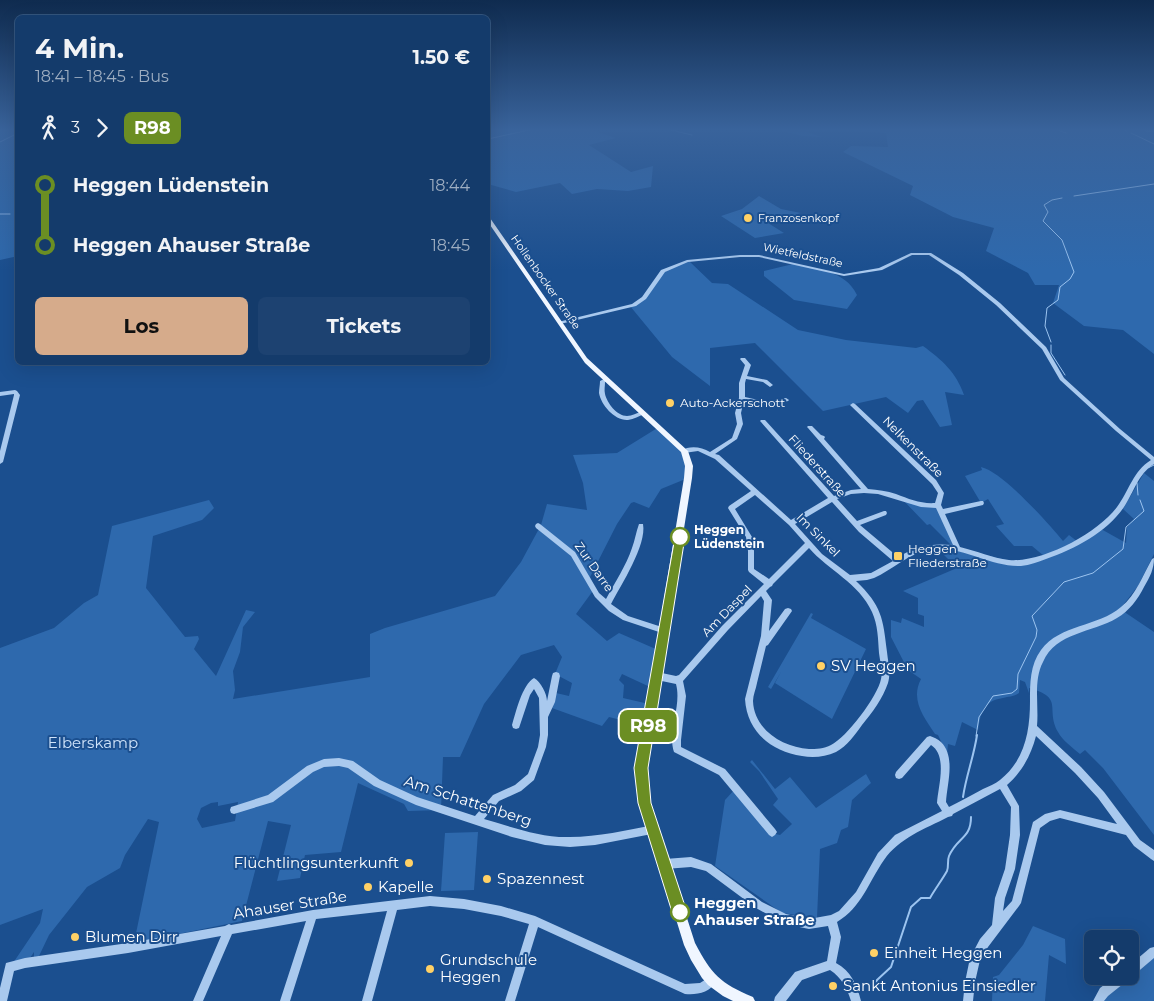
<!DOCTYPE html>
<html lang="de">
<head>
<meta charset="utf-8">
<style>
  :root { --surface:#143b6b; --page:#1d4271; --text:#f1f3f6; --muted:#9dadc1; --line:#33557e; --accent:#d6ab8b }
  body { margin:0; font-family:Montserrat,sans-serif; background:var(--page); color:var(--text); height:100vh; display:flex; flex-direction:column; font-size:19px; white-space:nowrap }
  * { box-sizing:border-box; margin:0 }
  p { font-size:16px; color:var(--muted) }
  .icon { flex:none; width:28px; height:28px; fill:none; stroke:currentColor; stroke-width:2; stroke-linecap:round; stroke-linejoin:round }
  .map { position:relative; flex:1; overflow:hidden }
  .side { position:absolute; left:15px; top:15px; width:475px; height:350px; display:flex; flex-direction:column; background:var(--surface); border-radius:8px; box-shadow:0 5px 20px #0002,0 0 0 1px var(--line) }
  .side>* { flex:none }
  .badge { padding:0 10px; border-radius:8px; font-size:18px; line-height:32px }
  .tools { position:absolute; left:1084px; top:930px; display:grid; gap:10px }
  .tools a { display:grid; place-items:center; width:55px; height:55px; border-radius:8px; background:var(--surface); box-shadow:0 5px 20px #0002,0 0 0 1px var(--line); font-size:25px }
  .map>.badge { position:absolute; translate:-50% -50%; box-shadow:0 0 0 2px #fff }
  .legs { display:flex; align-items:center; gap:8px; height:55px; padding:0 20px; font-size:16px }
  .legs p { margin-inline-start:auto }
  .overview { display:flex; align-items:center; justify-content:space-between; height:85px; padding:0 20px }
  h1 { font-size:28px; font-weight:700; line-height:38px }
  .primary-button { display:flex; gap:10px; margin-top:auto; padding:10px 20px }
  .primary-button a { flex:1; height:58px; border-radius:8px; background:var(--accent); color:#111; font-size:20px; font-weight:700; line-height:58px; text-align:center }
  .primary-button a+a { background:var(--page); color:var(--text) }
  ul { padding:0 20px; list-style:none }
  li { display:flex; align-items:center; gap:18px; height:60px; font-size:19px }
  li i { display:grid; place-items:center; width:8px; height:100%; margin:0 6px; background:currentColor }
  li i::after { content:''; width:12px; height:12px; margin:-6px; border:4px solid; border-radius:50%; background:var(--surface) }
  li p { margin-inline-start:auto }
  li:first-child i { background:linear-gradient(#0000 50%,currentColor 0) }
  li:last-child i { background:linear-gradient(currentColor 50%,#0000 0) }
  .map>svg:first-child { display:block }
  .green { fill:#2e69ad; fill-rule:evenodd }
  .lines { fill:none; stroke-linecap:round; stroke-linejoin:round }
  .stream-far1 { stroke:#9cc4f0; stroke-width:1 }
  .stream { stroke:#9cc4f0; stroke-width:2 }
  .taxiway { fill:#8da7c7; fill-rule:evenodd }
  .minor { fill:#a9c9ee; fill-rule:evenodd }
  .major { fill:#f0f6ff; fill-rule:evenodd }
  .line-1 { fill:#6b8e23; stroke:#fff }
  .poi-dot { fill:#ffd166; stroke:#1b4f8f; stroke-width:2 }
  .stop-1-dot { fill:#fff; stroke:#6b8e23; stroke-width:2.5 }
  .labels { text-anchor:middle; stroke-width:4; stroke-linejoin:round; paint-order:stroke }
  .far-poi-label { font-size:11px; fill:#fff; stroke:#1b4f8f; text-anchor:start }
  .far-street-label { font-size:11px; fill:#fff; stroke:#1b4f8f }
  .poi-label { font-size:12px; fill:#fff; stroke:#1b4f8f; text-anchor:start }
  .street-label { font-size:12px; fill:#fff; stroke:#1b4f8f }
  .stop-label { font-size:12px; font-weight:bold; fill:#fff; stroke:#1b4f8f; text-anchor:start }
  .near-poi-label { font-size:15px; fill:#fff; stroke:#1b4f8f; text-anchor:start }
  .near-park-label { font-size:15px; fill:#cfe3fa; stroke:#1b4f8f }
  .near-street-label { font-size:15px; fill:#fff; stroke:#1b4f8f }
  .near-stop-label { font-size:15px; font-weight:bold; fill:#fff; stroke:#1b4f8f; text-anchor:start }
</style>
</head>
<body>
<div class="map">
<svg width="1154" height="1001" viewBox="0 0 1154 1001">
  <rect width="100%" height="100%" fill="#1b4f8f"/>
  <g class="green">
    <path d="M0,130H17L18,256L0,260Z"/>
    <path d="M488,130H591L616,138L589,145L631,172L653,166L651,187L628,191L597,189L572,194L560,183L516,192L488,184Z"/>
    <path d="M778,130H1154V354L1123,330L1084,326L1053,303L1059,285H1035L1028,273L986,251L994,228L953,217L910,195L913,186L843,152L851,146L888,147L886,133L855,131H804L822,137L803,136Z"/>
    <path d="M759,196L781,209L801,213L768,223L784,233L755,238L721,216L742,209Z"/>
    <path d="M689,261L712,283L728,284L798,330L846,340L916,348L923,346C942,360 956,372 964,395L945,392L952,425L940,427L923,400L917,401L908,413L886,397L823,411L755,343L710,348V386L672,357L630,306L639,302L661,273Z"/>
    <path d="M793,264C818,270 845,270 857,295L847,309L794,300L764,276V271Z"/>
    <path d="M659,427L684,451L688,478L661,489L649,508L634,502L631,503L617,524L590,577L595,588L576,614L607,641L619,633L658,650L650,687L622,674L619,680L624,685L623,698L649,704L645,726L609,717L602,726L552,708L556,693L569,696L572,683L555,674L562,657L554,645L521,655L484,704L460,757H443L441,810L408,811L404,804L358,783L341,852L305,855L300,878L277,881L291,825L268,821L242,921L134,943L159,822L148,819L125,855L120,868L87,887L49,935L39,956L34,957V952L30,958L11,966L40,923L43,909L0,925V648L54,628L84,603L98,595L112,526L209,500L214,508L202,520L153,536L146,588L185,637L198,636L199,639L194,649L216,676L246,610L255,612L243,627L240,652L233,671L235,690L233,699L370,677V634L385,628L495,596L521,562L541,525L547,504L587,510L583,483L573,455L617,453ZM218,802V806L238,802L235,821L202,828L197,819L201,808L211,803Z"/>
    <path d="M981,467C1003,472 1048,523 1063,541L1069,535L1078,542L1101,529L1126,543L1127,527L1134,519L1123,509L1144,473L1154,481V554L1138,586L1120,609L1154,632V835L1103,768L1085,750L1080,754C1073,748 1062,740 1058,732C1045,708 1065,698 1029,688V693L1025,682L1020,680L1019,693C1013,697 1009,696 1003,698C983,701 981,712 978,730L962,722L955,746L948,744L947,754L938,735L935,734C924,717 910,700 921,679L908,670L891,637V620L901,623L902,618L924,627V616L918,614V598L903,591L957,568L936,547H953L930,524L927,525L902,499L913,503L938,505L959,549L1019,563L1044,556L1032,546H1014L996,526L1004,524L988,499L981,503L965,476L982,470Z"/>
    <path d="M811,613L813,614L811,618L866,649L832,719L775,683L781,672L771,689L768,687Z"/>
    <path d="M752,760L775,789L790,777L816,808L866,774L871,783L852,800L848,827L841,830L837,843L820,849L817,918L782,913L715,866L725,800L735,789L771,833L780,835L792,824L773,805L778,799L759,771L750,762Z"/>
    <path d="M478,832L474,890L441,891L445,833Z"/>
    <path d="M1033,926L1065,939L1066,964L1049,955L1045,1001H992L993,977L999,975L1023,945Z"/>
    <path d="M1154,952V1001H1098L1124,976H1130V971Z"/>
  </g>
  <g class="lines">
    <g class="stream-far1">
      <path d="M671,130L692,135"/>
      <path d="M1058,130L1066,133"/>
      <path d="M1124,130L1127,131"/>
      <path d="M1146,131H1154"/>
      <path d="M1131,133L1154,144"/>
      <path d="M488,139L529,130"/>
      <path d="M0,142L18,133"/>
      <path d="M1074,196L1154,184"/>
      <path d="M15,213L18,212"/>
      <path d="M0,214H10"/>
      <path d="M1051,342L1045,326L1047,308L1058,300L1060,287L1070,279L1074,272L1062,240L1043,221L1048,212L1044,205L1052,200L1062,198"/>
      <path d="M1051,345V353L1065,375"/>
      <path d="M1148,468L1154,465"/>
      <path d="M1137,483L1138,495"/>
      <path d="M976,736L979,717L993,696L1012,693L1017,689L1018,674L1036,637L1037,630L1032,616L1064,582L1093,573L1123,549L1126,527L1144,511L1140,500"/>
    </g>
    <g class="stream">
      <path d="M963,797C966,776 974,756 977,735"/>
      <path d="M875,989L877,980L891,967L911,907L921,898H930C935,889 942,880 947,871C949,866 947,861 949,856C957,837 971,839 971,817"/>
    </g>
    <path class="taxiway" d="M430,362H441V363L436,366Z"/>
    <g class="minor">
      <path d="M911,253H931L963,273L1000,303L1046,347L1064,378L1120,429L1154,457V464C1138,474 1134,492 1124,507C1107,532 1075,549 1046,559C1038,562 1030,565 1021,566C989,567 960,544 928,550C908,554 892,570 874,578L867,580L856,581C882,606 883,618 887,652C888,662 891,673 888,683C883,698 872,713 862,725C855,735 847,746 836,752C825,757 813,758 802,756C771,751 747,732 745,699L761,636L764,601L761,596L728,630L683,681L686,696L681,740V747L725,769L775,829L777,832L775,835L772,837L769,835L719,775L674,752C667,731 682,706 676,684L657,680L654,679L653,676L654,673L657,672L676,676L679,675L722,626L764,584L749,572L748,570V551L746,537L728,508L729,506L751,491L715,459L698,451L684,453L681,451C690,445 701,447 710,452L732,438L737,424L735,413L739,398V383L745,365L740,359L741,358H745L751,365L747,376L767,380L773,385L770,387L763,382L746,379L745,383V397L768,402L786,398L789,400L788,401L768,406L744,400L741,413L743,424L737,439L715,454L719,455L791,520L828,498L761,422L760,421L761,420H765L834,496L851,490L861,489L808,428L807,427L808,426H812L821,435L824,436L825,437L824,439L868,489C878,490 887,491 896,494C909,499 921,504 935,503L938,493L932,484L851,406L850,405L853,403L855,404L936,480L944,493L941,505L943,509L981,501H983L984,503L983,505L945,514L960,547C977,551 992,558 1009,560C1042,563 1098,533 1117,507C1129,491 1133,471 1151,460L1116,431L1060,380L1042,349L996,305L959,275L929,255H912L882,270L844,276L759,257H740L688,262L665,272L646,299L636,306L560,324L558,323V322L632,304L642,297L661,270L687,260L740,255H759L844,274L879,268ZM864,493L878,494L921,507L936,508L953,545C931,543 917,546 898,557L860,525L886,515L887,513L886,511H884L857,521L837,499L851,494ZM755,495L789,525L805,543L769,579L754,569V551L752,537L735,509ZM832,502L859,532L893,561L871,573L850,575L822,554L795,524ZM809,548C828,570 859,583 872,612C878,625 878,639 879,653C880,662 883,671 881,679C878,696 846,738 831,745C824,749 816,749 809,749C783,747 754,730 753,701C753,695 756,689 757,683C760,671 763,658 766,646L768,645L792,611L791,609L788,608L785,609L769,631L772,600L766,591L770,587L772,586L773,584Z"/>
      <path d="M606,378L609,380L605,382C605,386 604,390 605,394C607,403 617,416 627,416C632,416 637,413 642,411L644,412L645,413L644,414C639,416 634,419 628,420C615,421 601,405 599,393C599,389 600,385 600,381Z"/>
      <path d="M15,390L17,391L20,395L3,462L0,464V451L14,395V394L0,396V392Z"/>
      <path d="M538,523L540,524L575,552L599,593L606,599C615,582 626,566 632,548C635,540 636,532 639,524H643C647,545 621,585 611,604L628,616L668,629L669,631L668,633L665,634L623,620L609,611L595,597L571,556L536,528L535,526L536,524Z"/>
      <path d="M1154,558C1154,569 1150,577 1144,587C1138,599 1129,611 1117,618C1092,633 1056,632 1043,662C1033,681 1039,705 1037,726L1081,767L1104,792L1140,840L1154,850V861L1151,859L1134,846L1126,835L1060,818L1050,821L1040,828L1021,903L1019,906L988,947L980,960L975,982L973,1001H963L965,982L970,958L980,939L992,925L995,898L1005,869L1010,835L1011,807L1000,789L953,814L952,816L948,817C925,829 899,838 884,860C868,883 862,907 837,922L841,937L836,963C851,971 857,985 861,1001H851C847,988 842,978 830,970L802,980L786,1001H774L775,997L795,972L827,961L831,937L828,926L809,929L785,924L756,908L706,871L691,867L665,869L662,867L660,864L662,861L665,859L691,857L711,864L762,902L786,914L809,919L831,915L839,911L856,892L878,853L895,835L942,811L937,803C938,787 948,756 931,745L902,778L899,779L896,778L895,775L896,772L927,737L930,736C933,737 938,739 941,742C956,757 947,784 946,802L949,807C961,801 972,795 983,789C989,786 995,784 1000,780C1025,760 1030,731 1030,701C1030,683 1030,665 1041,650C1060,624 1098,627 1121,607C1136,595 1143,575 1152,559ZM1036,736L1075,773L1098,798L1117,824L1060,810L1045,814L1033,822L1012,901L1003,911L1005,898L1015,869L1020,835L1019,806L1007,785C1022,772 1031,755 1036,736Z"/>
      <path d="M556,672L559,673L560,676L555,702L548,717V735L546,747L534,780L521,791L499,801L484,819C512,827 541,838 570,837C598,837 627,830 654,825L657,827L659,830L657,833L595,845L570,847L545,845L512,837L416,805L374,786L348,768L339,766L324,767L313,772L273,802L234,814L231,813L230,810L231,807L268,795L307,766L324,759L339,758L353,761L380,780L417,797L475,816L493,795L515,785L528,774L538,747L540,735L539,698L534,689L530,695L519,728L516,729L513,728L512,725C516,712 522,685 534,678C541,682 547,694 547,701L552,676L553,673Z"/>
      <path d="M430,896L464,899L501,906L535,916L685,984L700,983L711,976L715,977L716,981C710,993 697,995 685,994L538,927L515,1001H505L529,924L501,916L464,909L430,906L397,910L372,1001H362L387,911L316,919L290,1001H280L306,921L232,934L203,1001H193L221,936L128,953L25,968L14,971L7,1001H0V988L6,963L25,958L128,943L225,926L229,924L231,925L313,910Z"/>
      <path d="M1154,947V958L1134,975L1130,976V965L1150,948Z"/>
      <path d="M1116,976H1129L1128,980L1108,996L1104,1001H1093L1100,988Z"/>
    </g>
    <path class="major" d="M488,218H490L587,358L688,451L693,466L692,478L646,768L650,803L695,943C712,975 720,983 753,997L755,1001H733L723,996L708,985L702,978L691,960L684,945L640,803L636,768L684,478L685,466L681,452L585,363L488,222Z"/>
  </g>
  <linearGradient id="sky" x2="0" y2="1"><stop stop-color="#0f2b4f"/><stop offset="0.48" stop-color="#39639b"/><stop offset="1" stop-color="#39639b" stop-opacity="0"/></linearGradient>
  <rect width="1154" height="270" fill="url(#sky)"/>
  <path class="line-1" d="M680,533L685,537L648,768L651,803L687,912L685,918L680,920L674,918L672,912L638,803L634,768L675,537Z"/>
  <g class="poi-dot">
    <circle cx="748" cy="218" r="5"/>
    <circle cx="670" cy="403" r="5"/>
    <rect x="893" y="551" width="10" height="10" rx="2.5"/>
    <circle cx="821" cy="666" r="5"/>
    <circle cx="409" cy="863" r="5"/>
    <circle cx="487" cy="879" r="5"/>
    <circle cx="368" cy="887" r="5"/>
    <circle cx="75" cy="937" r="5"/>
    <circle cx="874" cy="953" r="5"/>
    <circle cx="430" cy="969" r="5"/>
    <circle cx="833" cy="986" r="5"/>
  </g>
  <g class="stop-1-dot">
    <circle cx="680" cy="537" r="9"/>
    <circle cx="680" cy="912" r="9"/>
  </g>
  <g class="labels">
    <g class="far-poi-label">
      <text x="758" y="222">Franzosenkopf</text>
    </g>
    <g class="far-street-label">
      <text transform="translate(803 255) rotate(12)" y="4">Wietfeldstraße</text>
      <text transform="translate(546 282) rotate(55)" y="4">Hollenbocker Straße</text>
    </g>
    <g class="poi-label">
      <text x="680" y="407">Auto-Ackerschott</text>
      <text x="908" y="553">Heggen<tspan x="908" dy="14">Fliederstraße</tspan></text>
    </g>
    <g class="street-label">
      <text transform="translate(913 447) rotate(45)" y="4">Nelkenstraße</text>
      <text transform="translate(817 466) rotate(48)" y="4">Fliederstraße</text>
      <text transform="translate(818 535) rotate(45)" y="4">Im Sinkel</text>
      <text transform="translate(594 567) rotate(55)" y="4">Zur Darre</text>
      <text transform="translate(727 611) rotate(-46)" y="4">Am Daspel</text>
    </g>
    <g class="stop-label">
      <text x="694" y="534">Heggen<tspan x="694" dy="14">Lüdenstein</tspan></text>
    </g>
    <g class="near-poi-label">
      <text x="831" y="671">SV Heggen</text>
      <text x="399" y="868" text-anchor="end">Flüchtlingsunterkunft</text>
      <text x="497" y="884">Spazennest</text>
      <text x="378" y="892">Kapelle</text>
      <text x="85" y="942">Blumen Dirr</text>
      <text x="884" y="958">Einheit Heggen</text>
      <text x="440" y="965">Grundschule<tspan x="440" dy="17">Heggen</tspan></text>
      <text x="843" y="991">Sankt Antonius Einsiedler</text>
    </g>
    <g class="near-park-label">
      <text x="93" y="748">Elberskamp</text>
    </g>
    <g class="near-street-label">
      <text transform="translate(468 801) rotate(18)" y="5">Am Schattenberg</text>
      <text transform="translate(290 905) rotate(-9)" y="5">Ahauser Straße</text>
    </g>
    <g class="near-stop-label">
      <text x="694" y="908">Heggen<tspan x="694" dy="17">Ahauser Straße</tspan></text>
    </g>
  </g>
</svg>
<div class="tools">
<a><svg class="icon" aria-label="locate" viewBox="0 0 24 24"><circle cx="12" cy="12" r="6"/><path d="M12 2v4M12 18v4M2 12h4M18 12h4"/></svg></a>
</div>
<b class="badge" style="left:648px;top:726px;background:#6b8e23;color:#fff">R98</b>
<section class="side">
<div class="overview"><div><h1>4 Min.</h1><p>18:41 – 18:45 · Bus</p></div><b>1.50 €</b></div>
<div class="legs"><svg class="icon" aria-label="walk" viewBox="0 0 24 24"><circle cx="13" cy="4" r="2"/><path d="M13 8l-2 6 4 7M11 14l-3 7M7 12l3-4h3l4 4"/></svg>3<svg class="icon" aria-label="forward" viewBox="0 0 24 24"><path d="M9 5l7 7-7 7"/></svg><b class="badge" style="background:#6b8e23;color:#fff">R98</b></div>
<ul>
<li><i style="color:#6b8e23"></i><b>Heggen Lüdenstein</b><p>18:44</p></li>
<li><i style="color:#6b8e23"></i><b>Heggen Ahauser Straße</b><p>18:45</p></li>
</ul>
<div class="primary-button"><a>Los</a><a>Tickets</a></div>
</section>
</div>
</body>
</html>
